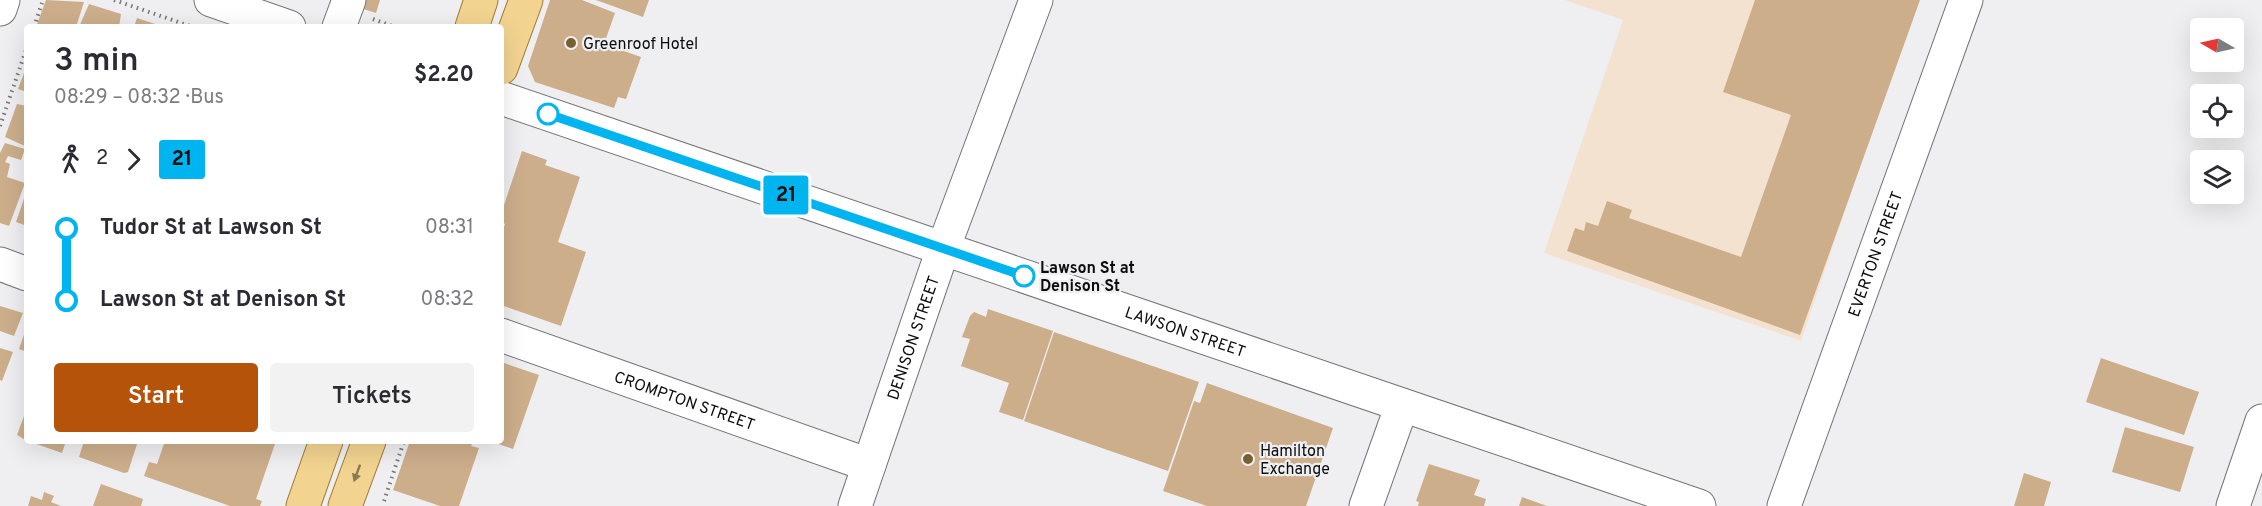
<!DOCTYPE html>
<html lang="en">
<head>
<meta charset="utf-8">
<style>
  :root { --surface:#fff; --page:#f2f2f3; --text:#2b2b33; --muted:#7c7c81; --accent:#b45309 }
  body { margin:0; font-family:Overpass,sans-serif; background:var(--page); color:var(--text); height:100vh; display:flex; flex-direction:column; font-size:22px; white-space:nowrap }
  * { box-sizing:border-box; margin:0 }
  p { font-size:20px; color:var(--muted) }
  .icon { flex:none; width:33px; height:33px; fill:none; stroke:currentColor; stroke-width:2; stroke-linecap:round; stroke-linejoin:round }
  .map { position:relative; flex:1; overflow:hidden }
  .drawer { position:absolute; left:24px; top:24px; width:480px; height:420px; display:flex; flex-direction:column; background:var(--surface); border-radius:6px; box-shadow:0 6px 24px #0002 }
  .drawer>* { flex:none }
  .badge { padding:0 12px; border-radius:4px; font-size:21px; line-height:39px }
  .needle { width:39px; rotate:279deg }
  .controls { position:absolute; left:2190px; top:18px; display:grid; gap:12px }
  .controls a { display:grid; place-items:center; width:54px; height:54px; border-radius:6px; background:var(--surface); box-shadow:0 6px 24px #0002; font-size:30px }
  .map>.badge { position:absolute; translate:-50% -50%; box-shadow:0 0 0 3px #fff }
  .legs { display:flex; align-items:center; gap:9px; height:66px; padding:0 30px; font-size:20px }
  .legs p { margin-inline-start:auto }
  .head { display:flex; align-items:center; justify-content:space-between; height:102px; padding:0 30px }
  h1 { font-size:33px; font-weight:600; line-height:45px }
  .cta { display:flex; gap:12px; margin-top:auto; padding:12px 30px }
  .cta a { flex:1; height:69px; border-radius:6px; background:var(--accent); color:#fff; font-size:24px; font-weight:600; line-height:69px; text-align:center }
  .cta a+a { background:var(--page); color:var(--text) }
  ul { padding:0 30px; list-style:none }
  li { display:flex; align-items:center; gap:21px; height:72px; font-size:22px }
  li i { display:grid; place-items:center; width:9px; height:100%; margin:0 8px; background:currentColor }
  li i::after { content:''; width:15px; height:15px; margin:-8px; border:4px solid; border-radius:50%; background:var(--surface) }
  li p { margin-inline-start:auto }
  li:first-child i { background:linear-gradient(#0000 50%,currentColor 0) }
  li:last-child i { background:linear-gradient(currentColor 50%,#0000 0) }
  .map>svg:first-child { display:block }
  .industrial { fill:#f4e2d1 }
  .building { fill:#ccae8b }
  .lines { fill:none; stroke-linecap:round; stroke-linejoin:round }
  .minor-casing { stroke:#737476; stroke-width:35 }
  .major-casing { stroke:#9c7a32; stroke-width:35 }
  .path { stroke:#777779; stroke-width:4; stroke-dasharray:1.5 4.5; stroke-linecap:butt }
  .minor { stroke:#fff; stroke-width:33 }
  .major { stroke:#f2d390; stroke-width:33 }
  .oneway { fill:#8a7955 }
  .line-1-casing { stroke:#fff; stroke-width:14 }
  .line-1 { stroke:#00b5ef; stroke-width:9 }
  .poi-dot { fill:#776031; stroke:#efeff1; stroke-width:2 }
  .stop-1-dot { fill:#fff; stroke:#00b5ef; stroke-width:3 }
  .labels { text-anchor:middle; stroke-width:4.5; stroke-linejoin:round; paint-order:stroke }
  .poi-label { font-size:16px; fill:#0c0c0d; stroke:#efeff1; text-anchor:start }
  .street-label { font-size:16px; fill:#0c0c0d; stroke:#efeff1 }
  .stop-label { font-size:16px; font-weight:bold; fill:#0c0c0d; stroke:#efeff1; text-anchor:start }
</style>
</head>
<body>
<div class="map">
<svg width="2262" height="506" viewBox="0 0 2262 506">
  <rect width="100%" height="100%" fill="#efeff1"/>
  <path class="industrial" d="M1565,0H1916L1801,341L1544,253L1623,20Z"/>
  <g class="building">
    <path d="M46,0L84,2L76,27H36Z"/>
    <path d="M350,0H380L376,13L348,4Z"/>
    <path d="M550,0H582L615,13L604,44L641,57L626,99L618,97L614,108L535,82L528,66Z"/>
    <path d="M596,0H649L643,17Z"/>
    <path d="M1755,0H1920L1800,335L1567,251L1575,228L1584,231L1586,222L1598,226L1607,201L1632,210L1629,218L1741,257L1791,115L1723,92Z"/>
    <path d="M89,4L121,14L119,27H79Z"/>
    <path d="M137,18L158,25L157,27H134Z"/>
    <path d="M27,65V92L18,89Z"/>
    <path d="M17,104L27,106V147L5,137Z"/>
    <path d="M5,143L25,149L21,160L8,156L5,162L10,164L7,177L25,183L9,226L0,223V153Z"/>
    <path d="M522,151L547,160L545,165L580,177L558,242L586,252L561,326L501,305V236L505,224L501,222V214Z"/>
    <path d="M27,190V226L16,222Z"/>
    <path d="M0,306L23,313L14,336L0,331Z"/>
    <path d="M988,309L1053,331L1023,420L999,412L1009,383L961,366L970,339L962,337L970,316L974,312L986,317Z"/>
    <path d="M27,326V352L19,349Z"/>
    <path d="M1054,332L1199,382L1168,471L1024,421Z"/>
    <path d="M0,348L13,352L2,381L0,380Z"/>
    <path d="M2101,358L2199,392L2184,435L2086,402Z"/>
    <path d="M501,362L539,375L513,449L490,441H501Z"/>
    <path d="M1207,383L1333,428L1306,506H1207L1163,491L1194,401L1200,403Z"/>
    <path d="M27,408V441L17,435Z"/>
    <path d="M2125,427L2194,447L2180,492L2112,472Z"/>
    <path d="M28,441H66L62,453Z"/>
    <path d="M84,441H138L128,472L124,473L79,457Z"/>
    <path d="M165,441H276L256,499L262,501L260,506H230L144,476L149,462L157,464Z"/>
    <path d="M410,441H473L471,446L479,448L459,506H440L393,490Z"/>
    <path d="M1429,464L1480,480L1474,495L1486,499L1484,506H1418L1419,502L1416,501Z"/>
    <path d="M2024,473L2051,482L2044,506H2014Z"/>
    <path d="M101,484L143,499L141,506H93Z"/>
    <path d="M44,492L54,496L51,502L61,506H28L31,496L42,500Z"/>
    <path d="M1522,497L1547,506H1519Z"/>
  </g>
  <g class="lines">
    <defs>
      <g id="minor">
        <path d="M211,0L289,27"/>
        <path d="M0,9L3,0"/>
        <path d="M339,27L349,0"/>
        <path id="s1" d="M501,98L1699,506"/>
        <path d="M0,264L27,274"/>
        <path id="s2" d="M501,335L869,465"/>
        <path id="s3" d="M855,506L943,249L1036,0"/>
        <path d="M1366,506L1402,405"/>
        <path id="s4" d="M1784,506L1966,0"/>
        <path d="M2233,506L2262,421"/>
      </g>
      <g id="major">
        <path d="M472,27L481,0"/>
        <path d="M501,68L526,0"/>
        <path d="M303,506L326,441"/>
        <path d="M345,506L369,441"/>
      </g>
    </defs>
    <use href="#minor" class="minor-casing"/>
    <use href="#major" class="major-casing"/>
    <g class="path">
      <path d="M114,0L193,27"/>
      <path d="M373,19L395,27"/>
      <path d="M34,27L43,0"/>
      <path d="M0,126L27,47"/>
      <path d="M384,501L404,441"/>
    </g>
    <use href="#minor" class="minor"/>
    <use href="#major" class="major"/>
  </g>
  <defs><path id="oneway-solid" d="M-6-.8H1V-3.2L6.5 0L1 3.2V.8H-6Z" transform="scale(1.5)"/></defs>
  <use class="oneway" href="#oneway-solid" transform="translate(357 473) rotate(110)"/>
  <g class="lines">
    <defs>
      <path id="line-1" d="M548,114L1024,276"/>
    </defs>
    <use href="#line-1" class="line-1-casing"/>
    <use href="#line-1" class="line-1"/>
  </g>
  <g class="poi-dot">
    <circle cx="571" cy="43" r="6"/>
    <circle cx="1248" cy="459" r="6"/>
  </g>
  <g class="stop-1-dot">
    <circle cx="548" cy="114" r="10"/>
    <circle cx="1024" cy="276" r="10"/>
  </g>
  <g class="labels">
    <g class="poi-label">
      <text x="583" y="49">Greenroof Hotel</text>
      <text x="1260" y="456">Hamilton<tspan x="1260" dy="18">Exchange</tspan></text>
    </g>
    <g class="street-label">
      <text dy="6" stroke="none"><textPath href="#s4" startOffset="268">EVERTON STREET</textPath></text>
      <text dy="6" stroke="none"><textPath href="#s1" startOffset="723">LAWSON STREET</textPath></text>
      <text dy="6" stroke="none"><textPath href="#s3" startOffset="178">DENISON STREET</textPath></text>
      <text dy="6" stroke="none"><textPath href="#s2" startOffset="195">CROMPTON STREET</textPath></text>
    </g>
    <g class="stop-label">
      <text x="1040" y="273">Lawson St at<tspan x="1040" dy="18">Denison St</tspan></text>
    </g>
  </g>
</svg>
<div class="controls">
<a><svg class="needle" viewBox="-14 -14 28 28"><path d="M0-13l5 13h-10z" fill="#e53935"/><path d="M0 13l5-13h-10z" fill="#7c7c81"/></svg></a>
<a><svg class="icon" aria-label="locate" viewBox="0 0 24 24"><circle cx="12" cy="12" r="6"/><path d="M12 2v4M12 18v4M2 12h4M18 12h4"/></svg></a>
<a><svg class="icon" aria-label="layers" viewBox="0 0 24 24"><path d="M12 4l9 5-9 5-9-5zM3 14l9 5 9-5"/></svg></a>
</div>
<b class="badge" style="left:786px;top:195px;background:#00b5ef;color:#111">21</b>
<section class="drawer">
<div class="head"><div><h1>3 min</h1><p>08:29 – 08:32 · Bus</p></div><b>$2.20</b></div>
<div class="legs"><svg class="icon" aria-label="walk" viewBox="0 0 24 24"><circle cx="13" cy="4" r="2"/><path d="M13 8l-2 6 4 7M11 14l-3 7M7 12l3-4h3l4 4"/></svg>2<svg class="icon" aria-label="forward" viewBox="0 0 24 24"><path d="M9 5l7 7-7 7"/></svg><b class="badge" style="background:#00b5ef;color:#111">21</b></div>
<ul>
<li><i style="color:#00b5ef"></i><b>Tudor St at Lawson St</b><p>08:31</p></li>
<li><i style="color:#00b5ef"></i><b>Lawson St at Denison St</b><p>08:32</p></li>
</ul>
<div class="cta"><a>Start</a><a>Tickets</a></div>
</section>
</div>
</body>
</html>
